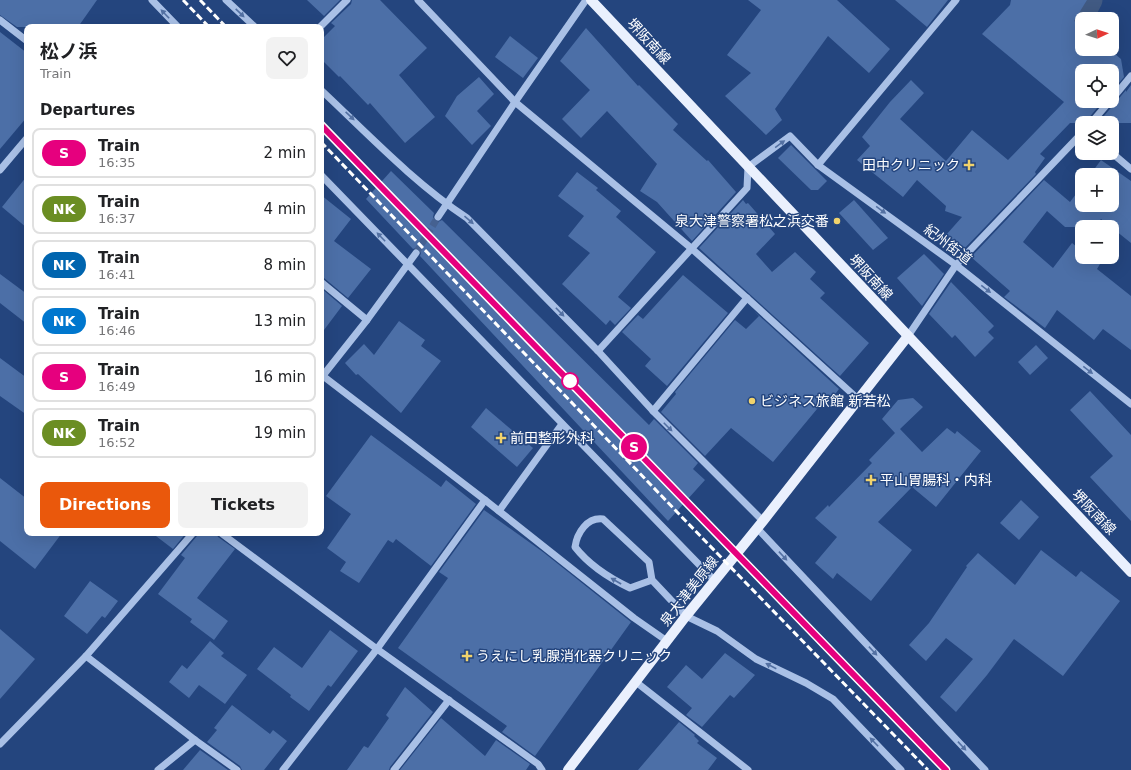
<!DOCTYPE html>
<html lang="en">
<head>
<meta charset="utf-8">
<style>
  :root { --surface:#fff; --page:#f2f2f2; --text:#202124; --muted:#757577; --line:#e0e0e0; --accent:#ea580c }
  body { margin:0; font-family:"DejaVu Sans","Noto Sans JP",sans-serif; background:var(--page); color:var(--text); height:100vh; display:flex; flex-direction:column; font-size:15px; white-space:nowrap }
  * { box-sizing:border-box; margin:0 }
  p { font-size:13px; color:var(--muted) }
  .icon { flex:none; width:22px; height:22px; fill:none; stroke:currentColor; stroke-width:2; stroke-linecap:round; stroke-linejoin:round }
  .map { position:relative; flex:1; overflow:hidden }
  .details { position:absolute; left:24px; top:24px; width:300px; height:512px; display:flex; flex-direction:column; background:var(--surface); border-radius:8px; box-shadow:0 4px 16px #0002 }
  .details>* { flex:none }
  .badge { padding:0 8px; border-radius:13px; font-size:14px; line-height:26px }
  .needle { width:26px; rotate:86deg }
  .tools { position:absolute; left:1075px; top:12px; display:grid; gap:8px }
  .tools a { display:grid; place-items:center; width:44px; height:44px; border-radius:8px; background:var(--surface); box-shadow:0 4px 16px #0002; font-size:20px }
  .map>.badge { position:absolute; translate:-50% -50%; box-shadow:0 0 0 2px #fff }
  h2 { padding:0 16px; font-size:15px; line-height:36px }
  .round { display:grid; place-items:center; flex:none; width:42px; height:42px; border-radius:8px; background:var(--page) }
  .summary { display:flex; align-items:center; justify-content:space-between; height:68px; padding:0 16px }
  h1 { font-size:19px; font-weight:700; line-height:30px }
  .cta { display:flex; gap:8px; margin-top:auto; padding:8px 16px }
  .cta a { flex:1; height:46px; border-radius:8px; background:var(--accent); color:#fff; font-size:16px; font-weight:700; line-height:46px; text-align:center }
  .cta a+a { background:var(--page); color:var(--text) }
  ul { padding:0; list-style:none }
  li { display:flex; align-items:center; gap:12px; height:50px; margin:0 8px 6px; padding:0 8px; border:2px solid var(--line); border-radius:8px }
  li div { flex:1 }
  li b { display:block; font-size:15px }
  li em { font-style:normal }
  li .badge { min-width:44px; font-weight:700; text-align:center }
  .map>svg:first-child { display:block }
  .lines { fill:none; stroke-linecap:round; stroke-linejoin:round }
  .canal { stroke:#415a83; stroke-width:23 }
  .building { fill:#4c6fa7 }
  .minor-tunnel { stroke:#456191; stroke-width:7; stroke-dasharray:7 3.5; stroke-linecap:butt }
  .minor { stroke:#a9c0e6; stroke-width:7 }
  .major { stroke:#eaf0fd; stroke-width:10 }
  .rail { stroke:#fff; stroke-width:3; stroke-dasharray:7 3; stroke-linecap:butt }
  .oneway { fill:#5370a2 }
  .line-casing { stroke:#fff; stroke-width:9 }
  .line { stroke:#e6007e; stroke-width:6 }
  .poi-dot { fill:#f1d36c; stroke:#24457e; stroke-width:1.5 }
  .stop-dot { fill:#fff; stroke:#e6007e; stroke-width:2 }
  .labels { text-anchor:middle; stroke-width:3; stroke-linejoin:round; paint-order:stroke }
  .street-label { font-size:14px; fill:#fff; stroke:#24457e }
  .poi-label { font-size:14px; fill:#fff; stroke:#24457e; text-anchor:start }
</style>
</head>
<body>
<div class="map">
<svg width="1131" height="770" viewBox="0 0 1131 770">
  <rect width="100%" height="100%" fill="#24457e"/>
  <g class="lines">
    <path class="canal" d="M1082,17L1091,0"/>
  </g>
  <g class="building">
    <path d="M0,0H97L78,27H17L0,15Z"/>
    <path d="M307,0H340L324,16Z"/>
    <path d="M352,0H380L427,48L399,75L435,117L405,143L370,103L368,105L340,76L339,77L321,59V40L335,26L331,23L351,4Z"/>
    <path d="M748,0H837L890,49L869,73L828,36L775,109L782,120L766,135L725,96L751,73L727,55L761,10Z"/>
    <path d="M895,0H948L927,27Z"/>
    <path d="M1011,0H1087L1074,21L1082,25V49H1109L1121,59L1124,77L1112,91V71H1082V101H1103L1087,120L1086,123H1070L1040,154L1045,158L1035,172L1036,174L963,250L946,235L962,217L945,211L946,206L917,180L903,197L857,160L870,146L862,137L890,102L911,80L924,93L900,119L946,161L972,130L1008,160L1064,102L982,34L1010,5Z"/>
    <path d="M586,28L638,86L639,85L678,124L673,130L707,161L708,160L736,192L692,241L657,202L640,191L657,164L607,111L581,138L562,119L590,90L560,61Z"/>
    <path d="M0,32L27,53V117L0,149Z"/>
    <path d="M510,36L538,58L523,78L495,57Z"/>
    <path d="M479,77L494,94L477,111L491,126L472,145L445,116L457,96Z"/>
    <path d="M1131,85V123H1098L1126,90V92Z"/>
    <path d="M791,145L827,181L818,190H811L778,158Z"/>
    <path d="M1101,160L1131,181V243L1101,219L1095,227H1065L1047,211L1023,242L1053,268L1072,243L1082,251V257H1090L1100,264L1097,269L1131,296V350L1103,329L1094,340L1057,310L1045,328L1004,297L1010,291L971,257L1044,180L1070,202L1082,186V205H1112V175H1090Z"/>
    <path d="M391,171L434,213L433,217L435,221L438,222L442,220L649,425L654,419L698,463L693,469L705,480L668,521L420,256L421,253L419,249L416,248L413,249L366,199Z"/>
    <path d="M577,172L598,188L596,190L621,211L616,217L656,252L618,297L631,308L615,325L610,320L606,325L562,284L590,253L568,236L584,216L558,196Z"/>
    <path d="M27,176V228L2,207Z"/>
    <path d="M321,195L351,219L334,241L371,269L348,298L324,278L321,277Z"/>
    <path d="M743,200L746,204L748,203L775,234L756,254L772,272L795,252L816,272L810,279L825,293L820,298L869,343L840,376L699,248Z"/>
    <path d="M854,200L888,238L873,250L839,213Z"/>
    <path d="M924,254L944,274L922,306L897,278Z"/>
    <path d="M0,274L27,294V324L0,303Z"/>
    <path d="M683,275L728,313L667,386L645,366L651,359L622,332L638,315L643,319Z"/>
    <path d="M951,282L994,326L988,332L994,338L975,357L955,335L952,338L929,314Z"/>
    <path d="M321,288L342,306L321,334Z"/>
    <path d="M754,311L839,389L826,406L822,403L773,462L731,428L705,456L661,412L676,394L675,392L735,320L746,329L759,316Z"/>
    <path d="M399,321L425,340L421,346L441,361L401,413L358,374L356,375L345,363L364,344L374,355Z"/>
    <path d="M1036,345L1048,358L1030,375L1018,362Z"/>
    <path d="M0,358L27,378V415L0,396Z"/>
    <path d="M1090,391L1131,435V521L1090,477L1113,456L1070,410Z"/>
    <path d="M913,398L923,407L900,429L922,452L947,428L955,434L957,431L981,451L936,507L912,487L878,522L912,550L871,601L837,573L833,579L815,563L837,537L815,518L828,505L829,507L872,463L869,460L895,433L882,419L898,400Z"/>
    <path d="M486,408L533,448L517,467L471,427Z"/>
    <path d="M371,435L441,487L446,480L476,504L431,566L396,539L393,543L388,540L359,583L340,571L346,562L327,548L351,514L326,496Z"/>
    <path d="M0,478L27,499V533H62L35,569L0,541Z"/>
    <path d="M1021,500L1039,517L1019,540L1000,523Z"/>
    <path d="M484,510L543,552L631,622L535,756L502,732L507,726L398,648L448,578L439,572Z"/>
    <path d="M152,533H186L173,549Z"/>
    <path d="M198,533H216L218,537L235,549L197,598L228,621L214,640L190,622L192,619L158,594L185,558L181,555L197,536Z"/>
    <path d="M1041,550L1076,577L1081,571L1120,601L1063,676L1014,639L987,675L956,712L940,697L973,659L946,638L926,661L909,645L929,623L967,567L966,566L978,553L1015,585Z"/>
    <path d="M90,581L118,601L105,618L102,616L87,634L64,616Z"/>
    <path d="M0,629L35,659L0,699Z"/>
    <path d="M330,630L358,651L331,687L328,685L309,711L290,697L291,695L257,669L274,647L302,668Z"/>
    <path d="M210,641L224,653L221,656L247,675L225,704L199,685L189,698L169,682L182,665L187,669Z"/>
    <path d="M725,653L755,675L734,698L730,695L702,727L686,715L692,708L667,687L686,665L702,679Z"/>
    <path d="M405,687L433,712L390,767L389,770H347L364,746L368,748L389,718L386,715Z"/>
    <path d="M232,705L270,734L273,730L287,741L264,770H242L240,766L207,742L217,730L214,728Z"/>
    <path d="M441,718L485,756L496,740L530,764L526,770H400Z"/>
    <path d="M679,722L695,735L694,736L699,741L697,743L717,758L708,770H638Z"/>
    <path d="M200,750L228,770H183Z"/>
  </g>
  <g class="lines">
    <path class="minor-tunnel" d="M416,253L438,217"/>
    <g class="minor">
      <path d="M152,0L178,27"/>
      <path d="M226,0L255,27"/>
      <path d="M418,0L515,102L691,248L747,298L858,399"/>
      <path d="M0,20L27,41"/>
      <path d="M320,27L347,0"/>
      <path d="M321,90C368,134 413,182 467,218L598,351L653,411L763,521"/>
      <path d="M1112,99L1131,76"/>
      <path d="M1091,123L1110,101"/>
      <path d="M1112,153L1131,169"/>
      <path d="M818,165L956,0"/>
      <path d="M0,170L27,138"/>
      <path d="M321,175L714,580"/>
      <path d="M438,217L515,102L586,0"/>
      <path d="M321,282L367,320"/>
      <path d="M908,336L956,265L1082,133"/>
      <path d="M598,351L747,188L748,167L790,136L818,165L956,265L1131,404"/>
      <path d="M321,378L367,320L416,253"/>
      <path d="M653,411L747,298"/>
      <path d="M485,500L634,618L667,641"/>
      <path d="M499,511L562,424"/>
      <path d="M757,528L985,770"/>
      <path d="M221,533L377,649L538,764L542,770"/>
      <path d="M652,580L630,588C609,578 589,565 575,547C577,533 587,517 603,519L649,562L652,580L686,616L717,631L756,659L806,683L833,699L901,770"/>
      <path d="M86,656L195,740L237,770"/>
      <path d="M636,682L748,770"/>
      <path d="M0,744L86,656L193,533"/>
      <path d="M158,770L195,740"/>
      <path d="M283,770L377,649L485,500L323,376"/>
      <path d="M394,770L449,700"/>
    </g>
    <g class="major">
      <path d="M591,0L1131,572"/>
      <path d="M568,770L686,616L763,521L908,336"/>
    </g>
    <g class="rail">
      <path d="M183,0L209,27"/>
      <path d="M200,0L226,27"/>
      <path d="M321,125L946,770"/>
      <path d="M321,142L678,513L928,770"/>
    </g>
  </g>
  <defs><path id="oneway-solid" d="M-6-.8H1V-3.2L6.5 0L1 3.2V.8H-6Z"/></defs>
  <g class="oneway">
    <use href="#oneway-solid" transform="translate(240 13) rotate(44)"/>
    <use href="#oneway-solid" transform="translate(165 14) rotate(-134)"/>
    <use href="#oneway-solid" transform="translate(350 116) rotate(43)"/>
    <use href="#oneway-solid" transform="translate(780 144) rotate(-36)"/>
    <use href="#oneway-solid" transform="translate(881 210) rotate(36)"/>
    <use href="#oneway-solid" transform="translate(469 220) rotate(41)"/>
    <use href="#oneway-solid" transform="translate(381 237) rotate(-134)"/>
    <use href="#oneway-solid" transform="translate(986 289) rotate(38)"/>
    <use href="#oneway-solid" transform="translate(560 312) rotate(46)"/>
    <use href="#oneway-solid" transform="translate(1088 370) rotate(38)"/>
    <use href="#oneway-solid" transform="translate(668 427) rotate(45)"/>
    <use href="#oneway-solid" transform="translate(783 556) rotate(47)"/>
    <use href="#oneway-solid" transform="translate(616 581) rotate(-150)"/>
    <use href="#oneway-solid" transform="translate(873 651) rotate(47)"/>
    <use href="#oneway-solid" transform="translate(771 666) rotate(-153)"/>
    <use href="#oneway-solid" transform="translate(874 742) rotate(-134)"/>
    <use href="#oneway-solid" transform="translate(962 746) rotate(47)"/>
  </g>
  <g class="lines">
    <defs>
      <path id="line" d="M321,125L946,770"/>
    </defs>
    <use href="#line" class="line-casing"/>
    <use href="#line" class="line"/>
  </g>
  <g class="poi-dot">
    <path d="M967 159h4v4h4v4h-4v4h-4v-4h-4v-4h4z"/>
    <circle cx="837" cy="221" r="4"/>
    <circle cx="752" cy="401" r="4"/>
    <path d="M499 432h4v4h4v4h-4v4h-4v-4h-4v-4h4z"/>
    <path d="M869 474h4v4h4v4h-4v4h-4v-4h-4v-4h4z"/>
    <path d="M465 650h4v4h4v4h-4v4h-4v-4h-4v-4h4z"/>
  </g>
  <circle class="stop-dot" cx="570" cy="381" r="8"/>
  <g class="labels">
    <g class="street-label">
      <text transform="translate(649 41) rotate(47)" y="5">堺阪南線</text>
      <text transform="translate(948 244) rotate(37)" y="5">紀州街道</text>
      <text transform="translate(871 277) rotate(47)" y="5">堺阪南線</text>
      <text transform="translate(1094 512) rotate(46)" y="5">堺阪南線</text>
      <text transform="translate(689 591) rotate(-52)" y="5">泉大津美原線</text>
    </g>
    <g class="poi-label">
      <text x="960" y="170" text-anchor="end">田中クリニック</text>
      <text x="829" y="226" text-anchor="end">泉大津警察署松之浜交番</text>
      <text x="760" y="406">ビジネス旅館 新若松</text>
      <text x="510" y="443">前田整形外科</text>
      <text x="880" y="485">平山胃腸科・内科</text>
      <text x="476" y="661">うえにし乳腺消化器クリニック</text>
    </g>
  </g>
</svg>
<div class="tools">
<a><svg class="needle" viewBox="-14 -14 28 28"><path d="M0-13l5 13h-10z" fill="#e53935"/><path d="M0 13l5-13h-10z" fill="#757577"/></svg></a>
<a><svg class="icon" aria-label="locate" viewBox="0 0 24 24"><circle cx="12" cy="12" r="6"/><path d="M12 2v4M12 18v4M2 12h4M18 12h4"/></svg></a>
<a><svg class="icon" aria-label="layers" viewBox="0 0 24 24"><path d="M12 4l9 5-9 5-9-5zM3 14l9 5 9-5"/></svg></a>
<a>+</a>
<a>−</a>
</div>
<b class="badge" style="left:634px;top:447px;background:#e6007e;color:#fff">S</b>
<section class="details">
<div class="summary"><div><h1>松ノ浜</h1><p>Train</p></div><a class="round"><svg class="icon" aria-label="heart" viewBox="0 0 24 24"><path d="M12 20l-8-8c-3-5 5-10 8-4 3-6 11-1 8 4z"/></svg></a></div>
<h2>Departures</h2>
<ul>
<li><span class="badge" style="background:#e6007e;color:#fff">S</span><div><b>Train</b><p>16:35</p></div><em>2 min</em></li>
<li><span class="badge" style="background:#6b8e23;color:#fff">NK</span><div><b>Train</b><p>16:37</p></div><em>4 min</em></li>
<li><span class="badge" style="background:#0065af;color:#fff">NK</span><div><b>Train</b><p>16:41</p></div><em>8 min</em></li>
<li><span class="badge" style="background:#0077ce;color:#fff">NK</span><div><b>Train</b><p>16:46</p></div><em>13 min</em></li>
<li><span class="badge" style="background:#e6007e;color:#fff">S</span><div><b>Train</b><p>16:49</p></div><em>16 min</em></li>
<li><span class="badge" style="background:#6b8e23;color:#fff">NK</span><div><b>Train</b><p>16:52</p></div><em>19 min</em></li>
</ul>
<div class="cta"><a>Directions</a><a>Tickets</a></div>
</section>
</div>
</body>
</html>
